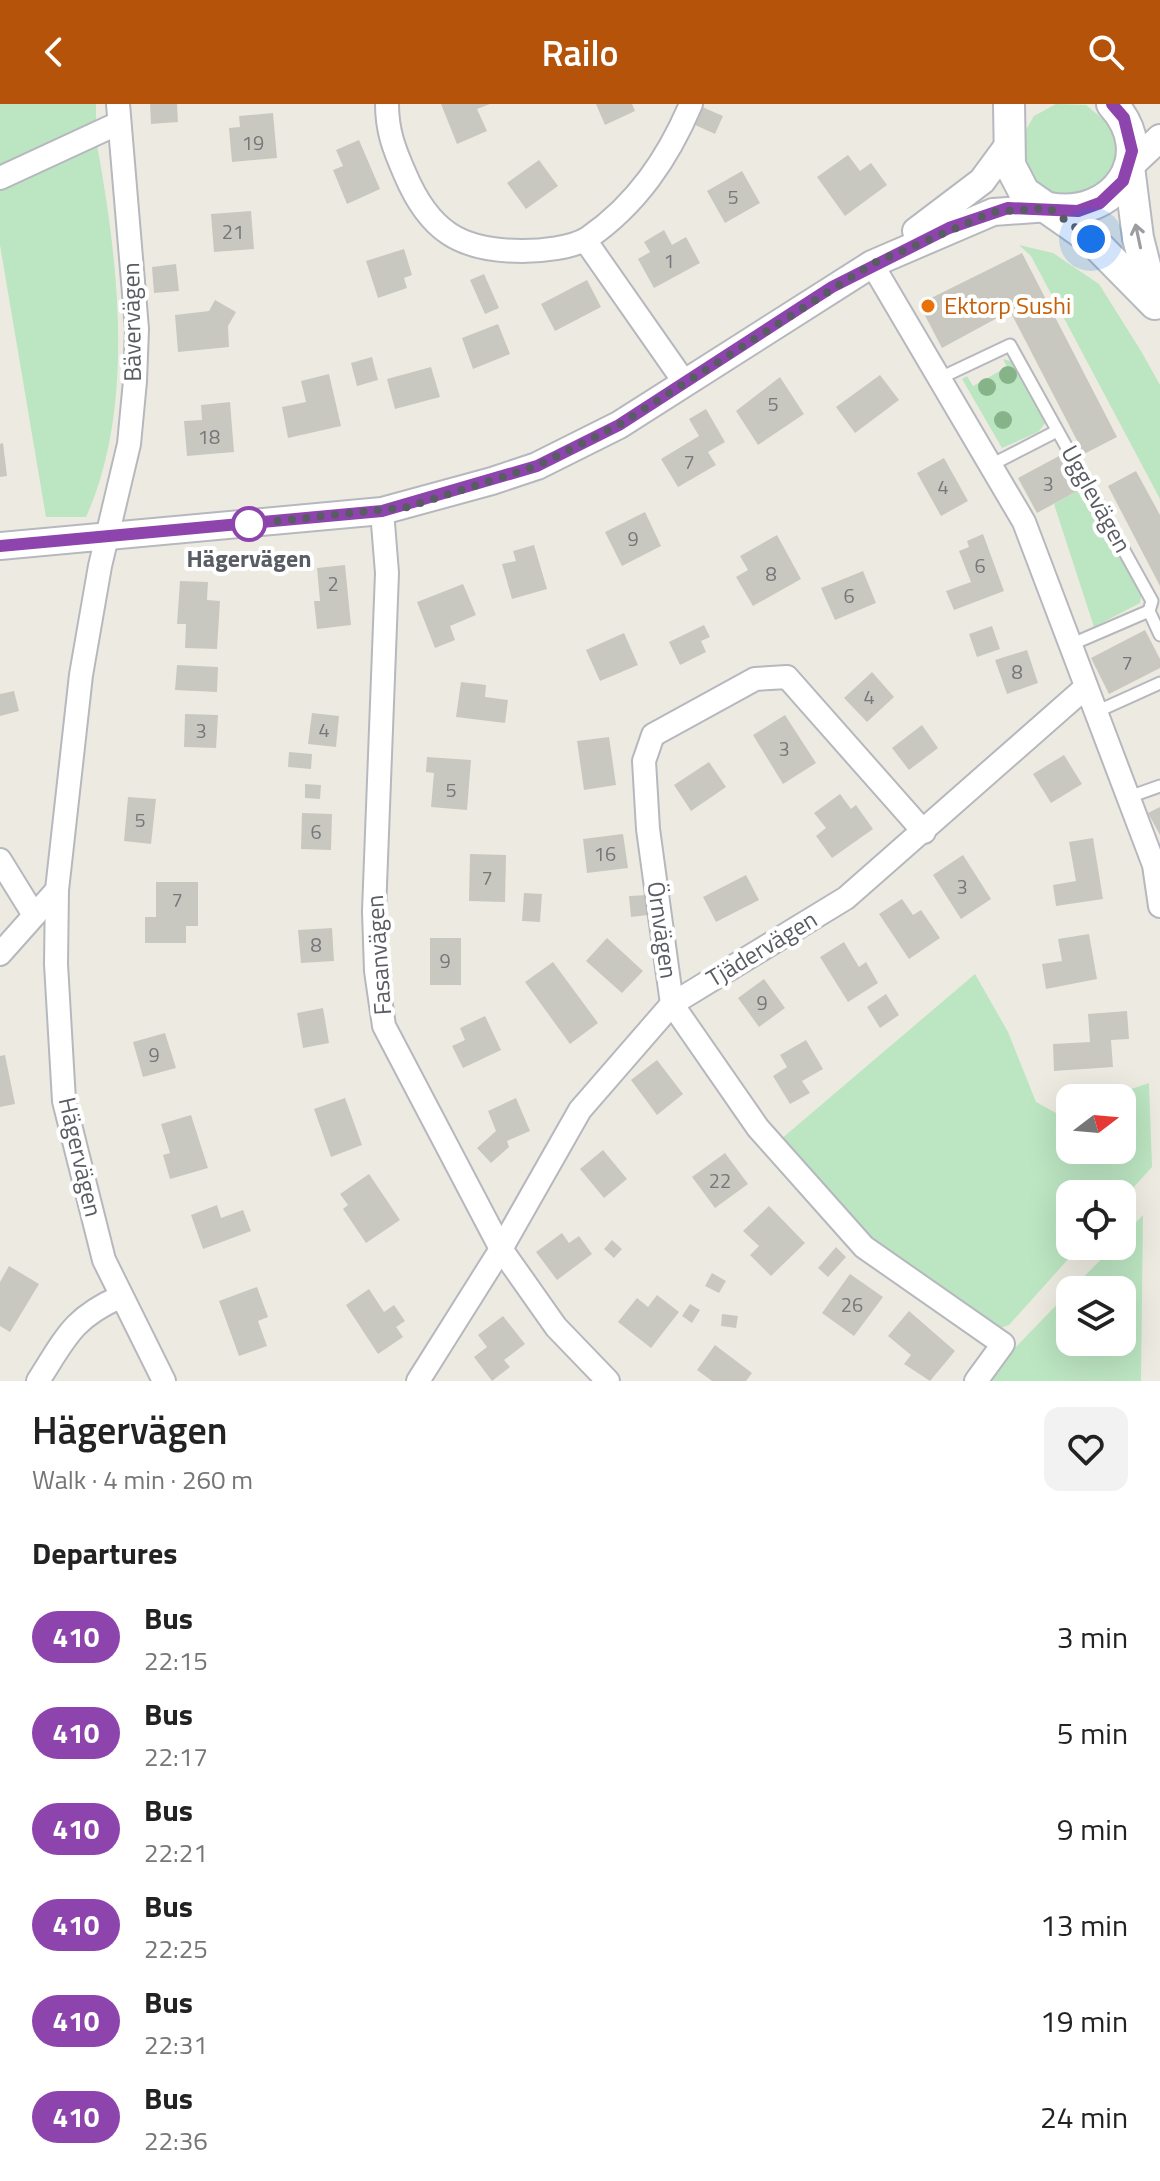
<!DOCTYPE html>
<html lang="en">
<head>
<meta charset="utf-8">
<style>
  :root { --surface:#fff; --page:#f2f2f2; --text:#222; --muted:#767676; --accent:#b45309 }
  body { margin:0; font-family:"Titillium Web",sans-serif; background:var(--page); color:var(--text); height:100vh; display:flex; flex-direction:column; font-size:30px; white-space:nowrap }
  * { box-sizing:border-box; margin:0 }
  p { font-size:26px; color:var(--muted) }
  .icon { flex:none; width:44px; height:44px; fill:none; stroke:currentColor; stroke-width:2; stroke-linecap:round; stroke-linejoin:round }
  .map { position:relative; height:1277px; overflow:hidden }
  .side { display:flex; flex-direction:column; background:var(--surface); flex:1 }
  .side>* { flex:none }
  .badge { padding:0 16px; border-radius:26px; font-size:28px; line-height:52px }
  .needle { width:52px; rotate:74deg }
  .fabs { position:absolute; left:1056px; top:980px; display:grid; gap:16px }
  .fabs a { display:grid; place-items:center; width:80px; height:80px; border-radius:16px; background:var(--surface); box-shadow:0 8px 32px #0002; font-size:40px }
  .you { position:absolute; width:40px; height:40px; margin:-20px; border:6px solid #fff; border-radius:50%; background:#1a73e8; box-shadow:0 0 0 12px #1a73e833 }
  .map>.badge { position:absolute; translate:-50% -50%; box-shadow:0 0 0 4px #fff }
  h2 { padding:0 32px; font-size:30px; line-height:72px }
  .round { display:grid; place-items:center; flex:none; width:84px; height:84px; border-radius:16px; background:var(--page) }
  .head { display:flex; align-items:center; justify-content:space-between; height:136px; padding:0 32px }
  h1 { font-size:38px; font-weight:600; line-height:60px }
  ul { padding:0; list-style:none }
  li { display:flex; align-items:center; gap:24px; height:96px; padding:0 32px }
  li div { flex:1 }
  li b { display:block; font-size:30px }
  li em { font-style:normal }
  li .badge { min-width:88px; font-weight:700; text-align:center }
  header { display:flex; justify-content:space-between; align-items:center; height:104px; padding:0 32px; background:var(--accent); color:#fff; font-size:36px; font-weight:600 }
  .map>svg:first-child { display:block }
  .green { fill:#bce5c1 }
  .building { fill:#c9c8c0 }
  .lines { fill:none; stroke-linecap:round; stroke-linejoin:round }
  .service-casing { stroke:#b6b8be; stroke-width:15 }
  .minor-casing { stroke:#b6b8be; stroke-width:26 }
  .tertiary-casing { stroke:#b6b8be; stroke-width:30 }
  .secondary-casing { stroke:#b7b9c0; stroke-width:34 }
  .service { stroke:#fff; stroke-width:11 }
  .minor { stroke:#fff; stroke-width:22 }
  .tertiary { stroke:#fff; stroke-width:26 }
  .secondary { stroke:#fff; stroke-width:30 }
  .tree { fill:#87b389 }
  .oneway { stroke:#9b9da1 }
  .line-casing { stroke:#fff; stroke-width:18 }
  .line { stroke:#8e44ad; stroke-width:12 }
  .walk { stroke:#595c62; stroke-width:8; stroke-dasharray:0 14.4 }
  .food-dot { fill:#e8710a; stroke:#fff; stroke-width:3 }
  .stop-dot { fill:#fff; stroke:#8e44ad; stroke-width:4 }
  .labels { text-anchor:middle; stroke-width:8; stroke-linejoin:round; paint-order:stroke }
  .number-label { font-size:20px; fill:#75777a }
  .food-label { font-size:24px; fill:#c56008; stroke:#fff; text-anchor:start }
  .street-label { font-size:24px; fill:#595c62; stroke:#fff }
  .stop-label { font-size:24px; font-weight:bold; fill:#595c62; stroke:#fff }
</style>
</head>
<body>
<header><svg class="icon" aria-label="back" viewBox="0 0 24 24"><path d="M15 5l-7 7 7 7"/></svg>Railo<svg class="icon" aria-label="search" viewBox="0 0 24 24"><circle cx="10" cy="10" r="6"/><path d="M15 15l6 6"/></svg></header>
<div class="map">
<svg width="1160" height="1277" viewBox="0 0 1160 1277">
  <rect width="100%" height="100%" fill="#edebe1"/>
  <g class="green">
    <path d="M0,0H96V18L0,65Z"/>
    <path d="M1056,0L1086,1L1110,21L1117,36L1118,54L1103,84L1055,96L1027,76L1020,36L1034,12Z"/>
    <path d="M97,41C118,156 136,302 86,413H46L0,141V87Z"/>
    <path d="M1019,141L1053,149L1099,180L1141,247L1160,281V395L1031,152Z"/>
    <path d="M1003,255L1014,258L1047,317L1038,328L1002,344L962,275L967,272L973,282L1007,263Z"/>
    <path d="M1077,387L1142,487L1140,499L1094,523L1054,400Z"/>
    <path d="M975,870L1008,928L1036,998L1058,1010L1070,1006V1046H1122V994H1105L1149,979L1152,1063L1122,1096V1090H1070V1142H1080L1009,1221L998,1225L871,1138L780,1036Z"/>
    <path d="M1143,1111L1141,1277H989L1011,1248L1070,1187V1238H1122V1186H1071L1114,1142H1122V1133Z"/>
  </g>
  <g class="building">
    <path d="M150,0H177L178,18L151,20Z"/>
    <path d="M441,0H490L477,5L487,27L457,40Z"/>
    <path d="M596,0H632L635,7L605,21Z"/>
    <path d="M700,2L723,12L715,30L693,20Z"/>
    <path d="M273,9L277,54L232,58L229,24L240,23L239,12Z"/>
    <path d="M359,36L380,85L347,100L333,66L343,62L336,46Z"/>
    <path d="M848,51L860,67L871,59L887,81L845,112L817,73Z"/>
    <path d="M539,56L558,82L526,105L507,79Z"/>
    <path d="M742,67L760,99L725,119L707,87Z"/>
    <path d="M251,107L254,145L214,148L211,110Z"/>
    <path d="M664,126L672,141L686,133L700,159L654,184L638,155L650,148L644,138Z"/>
    <path d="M404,145L412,171L404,174L407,184L378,194L366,157Z"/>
    <path d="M1022,149L1117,333L1084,350L1010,207L942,244L919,200Z"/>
    <path d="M176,160L179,187L154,189L152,163Z"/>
    <path d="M484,170L499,204L485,210L470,176Z"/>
    <path d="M587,176L601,203L555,227L541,200Z"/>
    <path d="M215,196L236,208L228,222L229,243L178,248L175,211L209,207Z"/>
    <path d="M498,220L510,250L473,265L462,234Z"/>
    <path d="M372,253L378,276L357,282L351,259Z"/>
    <path d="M431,263L440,293L395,305L387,275Z"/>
    <path d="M329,270L341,322L288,334L282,303L306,298L301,277Z"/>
    <path d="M880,271L899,296L855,329L836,303Z"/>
    <path d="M780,273L804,310L758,341L736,307Z"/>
    <path d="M230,298L234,348L187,352L184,317L202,316L201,301Z"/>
    <path d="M706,305L725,338L708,348L716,361L678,383L661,355L699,332L689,315Z"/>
    <path d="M3,339L7,372L0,373V340Z"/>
    <path d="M1059,352L1077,387L1037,409L1018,374Z"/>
    <path d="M944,354L968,397L941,412L917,369Z"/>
    <path d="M1136,367L1160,411V482L1108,382Z"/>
    <path d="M645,408L661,442L622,462L605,428Z"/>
    <path d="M983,430L1004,487L954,506L946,487L971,478L959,447L969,443L967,437Z"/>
    <path d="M777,431L801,475L753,502L736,473L748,466L740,452Z"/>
    <path d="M534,441L547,485L512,495L502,460L516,457L513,447Z"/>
    <path d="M345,461L351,521L317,525L314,497H320L317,464Z"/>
    <path d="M863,467L876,499L835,516L821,484Z"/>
    <path d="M180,477L208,478L207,496L220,497L217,545L185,544L186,520H177Z"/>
    <path d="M463,480L476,511L450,522L455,536L435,544L417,498Z"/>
    <path d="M704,521L710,533L701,537L706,548L680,561L669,538Z"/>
    <path d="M992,522L1000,545L977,553L969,530Z"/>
    <path d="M1145,526L1160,555V564L1109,590L1091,554Z"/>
    <path d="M624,529L638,561L600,577L586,546Z"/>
    <path d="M1027,546L1038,579L1007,590L995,556Z"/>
    <path d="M177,561L218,563L217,588L175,586Z"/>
    <path d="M872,568L894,593L867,618L844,594Z"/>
    <path d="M461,578L486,581L485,593L508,596L505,619L456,613Z"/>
    <path d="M14,587L19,607L0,612V590Z"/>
    <path d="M312,609L339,612L336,643L308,640Z"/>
    <path d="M185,610L218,611L216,644L184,643Z"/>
    <path d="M785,611L816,659L783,680L753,631Z"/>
    <path d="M922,621L938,644L909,666L892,644Z"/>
    <path d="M609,633L616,681L584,686L577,637Z"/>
    <path d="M289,648L312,650L311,665L288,663Z"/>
    <path d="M1064,651L1082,680L1051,699L1033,670Z"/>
    <path d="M427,653L471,656L467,706L431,703L434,669L426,668Z"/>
    <path d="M709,658L726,683L691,707L674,681Z"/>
    <path d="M305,680L321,681L320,695L305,694Z"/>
    <path d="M840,690L851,705L856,701L873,725L832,754L816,732L826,724L814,709Z"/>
    <path d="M128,693L156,695L151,740L124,737Z"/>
    <path d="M1160,703V731L1148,709Z"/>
    <path d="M302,709L332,710L331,746L301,745Z"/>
    <path d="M623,730L628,764L587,769L583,735Z"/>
    <path d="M1093,734L1103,795L1056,802L1053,781L1076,777L1069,738Z"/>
    <path d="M470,750L506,751L505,798L469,797Z"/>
    <path d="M963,751L991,795L961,815L933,771Z"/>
    <path d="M746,771L759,796L716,818L703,793Z"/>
    <path d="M156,778H198V822H186V839H145V813H156Z"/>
    <path d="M524,789L542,790L540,818L522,817Z"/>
    <path d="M647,791L648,811L631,813L629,792Z"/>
    <path d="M902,795L913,811L921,806L940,834L909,855L879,810Z"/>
    <path d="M332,824L334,857L301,859L298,826Z"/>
    <path d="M1089,830L1097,875L1046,885L1042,860L1062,857L1058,835Z"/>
    <rect x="430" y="834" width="31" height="47"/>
    <path d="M607,834L643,867L622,889L586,857Z"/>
    <path d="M844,838L859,863L866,858L878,879L848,898L820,853Z"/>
    <path d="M553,858L598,919L570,940L525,878Z"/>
    <path d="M764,875L785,904L759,923L738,894Z"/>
    <path d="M886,890L899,911L880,924L867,903Z"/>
    <path d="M323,904L329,939L303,944L297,909Z"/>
    <path d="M1127,907L1129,935L1111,936L1113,963L1054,967L1053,940L1090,938L1088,910Z"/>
    <path d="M485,912L501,946L463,964L452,942L465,936L460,924Z"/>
    <path d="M165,929L176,964L143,973L133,938Z"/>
    <path d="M806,936L823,965L802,977L810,989L790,1000L773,972L787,963L780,951Z"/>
    <path d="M5,951L15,1000L0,1003V952Z"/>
    <path d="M657,956L683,990L657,1011L631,976Z"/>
    <path d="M345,994L362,1041L331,1053L314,1005Z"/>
    <path d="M516,994L530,1027L507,1037L509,1043L491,1059L477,1044L496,1027L488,1007Z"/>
    <path d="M191,1011L208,1064L170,1075L163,1051L170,1049L161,1020Z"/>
    <path d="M603,1046L627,1075L604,1094L580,1065Z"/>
    <path d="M725,1049L748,1080L715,1104L692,1073Z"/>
    <path d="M369,1070L400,1116L366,1139L343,1105L348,1101L340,1090Z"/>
    <path d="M217,1101L221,1114L243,1106L251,1127L203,1145L191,1111Z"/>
    <path d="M769,1102L805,1139L771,1172L750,1151L759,1142L743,1127Z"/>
    <path d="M562,1129L569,1139L579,1132L592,1150L557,1176L536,1148Z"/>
    <path d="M612,1136L622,1145L614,1154L604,1145Z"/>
    <path d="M836,1143L846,1153L828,1173L818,1164Z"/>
    <path d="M9,1162L39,1180L10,1228L0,1222V1178Z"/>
    <path d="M712,1169L726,1177L719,1189L705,1182Z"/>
    <path d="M850,1170L883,1193L854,1232L822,1209Z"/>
    <path d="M257,1183L268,1213L258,1217L267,1242L239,1252L219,1197Z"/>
    <path d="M369,1185L384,1208L394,1201L405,1217L396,1223L403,1233L378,1250L346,1201Z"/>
    <path d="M657,1191L679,1208L651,1244L618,1218L637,1194L648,1203Z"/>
    <path d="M690,1200L700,1206L692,1219L682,1212Z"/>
    <path d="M909,1207L955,1247L930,1277L904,1260L911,1251L888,1232Z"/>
    <path d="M722,1210L738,1212L736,1224L721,1222Z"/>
    <path d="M503,1212L525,1240L504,1256L510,1263L492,1277L474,1253L487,1243L478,1231Z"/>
    <path d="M715,1241L752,1269L746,1277H712L697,1266Z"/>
  </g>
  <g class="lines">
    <defs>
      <g id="service">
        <path d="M938,275L1010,241L1152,497L1149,507"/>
        <path d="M989,362L1057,327"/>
        <path d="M1070,541L1149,507L1160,531"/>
        <path d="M1096,608L1160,579"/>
        <path d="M1129,693L1160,682"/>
      </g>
      <g id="minor">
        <path d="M118,0L137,225L135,277L129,340L100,462L81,571L57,786L56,860L64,997L104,1156L164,1277"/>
        <path d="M387,0C387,27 394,45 405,70C429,127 460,147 522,147C541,147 572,144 588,134C637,100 668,54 691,0"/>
        <path d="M0,74L119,19"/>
        <path d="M585,136L685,279"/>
        <path d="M872,160L1024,418L1154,761L1160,802"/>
        <path d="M382,407L387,469L374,807L376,867L384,922L501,1145L556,1223L608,1277"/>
        <path d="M924,728L787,573L755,575L653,631L644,657L648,725L672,900L758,1024L864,1143L1003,1240L976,1277"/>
        <path d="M0,756L34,811"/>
        <path d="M0,850L57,786"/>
        <path d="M38,1277C65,1235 72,1214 120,1193"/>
        <path d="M418,1277L501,1145L580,1006L672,900L846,794L1086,583"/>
      </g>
      <g id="tertiary">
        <path d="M1129,63L1160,34"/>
        <path d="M916,127L982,77L1007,43"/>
        <path d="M0,442L382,407L492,377L537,362L619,321L872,160L993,108L1049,104"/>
      </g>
      <g id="secondary">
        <path d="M1009,0L1010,61L1024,88L1091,135L1155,200"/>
        <path d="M1129,63L1138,134L1154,197"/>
        <path d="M1049,104C1114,116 1160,52 1112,0"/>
      </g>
    </defs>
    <use href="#service" class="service-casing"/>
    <use href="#minor" class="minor-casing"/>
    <use href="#tertiary" class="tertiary-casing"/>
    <use href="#secondary" class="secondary-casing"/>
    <use href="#service" class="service"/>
    <use href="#minor" class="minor"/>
    <use href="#tertiary" class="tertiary"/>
    <use href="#secondary" class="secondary"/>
  </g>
  <g class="tree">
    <circle cx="1008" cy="271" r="9"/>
    <circle cx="987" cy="283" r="9"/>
    <circle cx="1003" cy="316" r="9"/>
  </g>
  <defs><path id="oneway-shaft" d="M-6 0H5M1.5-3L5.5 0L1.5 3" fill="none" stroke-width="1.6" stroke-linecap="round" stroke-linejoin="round" transform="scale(2)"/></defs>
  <use class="oneway" href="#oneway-shaft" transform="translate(1138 132) rotate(-102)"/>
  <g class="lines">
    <defs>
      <path id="line" d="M0,442L382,407L537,362L619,321L832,183L949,124L1008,104L1078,107L1100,99L1123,77L1132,47L1124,14L1112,0"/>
    </defs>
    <use href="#line" class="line-casing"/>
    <use href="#line" class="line"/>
    <path class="walk" d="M249,420L408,403L537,362L619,321L872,160L993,108L1049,104L1091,135"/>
  </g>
  <circle class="food-dot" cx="928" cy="202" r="8"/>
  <circle class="stop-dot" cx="249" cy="420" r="16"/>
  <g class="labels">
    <g class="number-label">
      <text x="253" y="46">19</text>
      <text x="733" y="100">5</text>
      <text x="233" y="135">21</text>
      <text x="669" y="164">1</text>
      <text x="773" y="307">5</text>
      <text x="209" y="340">18</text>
      <text x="689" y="365">7</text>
      <text x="1048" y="387">3</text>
      <text x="943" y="390">4</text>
      <text x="633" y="442">9</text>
      <text x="980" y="469">6</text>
      <text x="771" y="477">8</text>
      <text x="333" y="487">2</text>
      <text x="849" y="499">6</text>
      <text x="1127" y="566">7</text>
      <text x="1017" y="575">8</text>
      <text x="869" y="600">4</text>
      <text x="324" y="633">4</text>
      <text x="201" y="634">3</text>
      <text x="784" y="652">3</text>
      <text x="451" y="693">5</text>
      <text x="140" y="723">5</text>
      <text x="316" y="735">6</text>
      <text x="605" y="757">16</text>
      <text x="487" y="781">7</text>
      <text x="962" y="790">3</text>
      <text x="177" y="803">7</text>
      <text x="316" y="848">8</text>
      <text x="445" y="864">9</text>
      <text x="762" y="906">9</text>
      <text x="154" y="958">9</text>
      <text x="720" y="1084">22</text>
      <text x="852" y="1208">26</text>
    </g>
    <g class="food-label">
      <text x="944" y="210">Ektorp Sushi</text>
    </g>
    <g class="street-label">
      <text transform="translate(132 218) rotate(-91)" y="8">Bävervägen</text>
      <text transform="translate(1096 395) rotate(61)" y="8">Ugglevägen</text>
      <text transform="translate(662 826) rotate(82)" y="8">Örnvägen</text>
      <text transform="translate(762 845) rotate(-31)" y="8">Tjädervägen</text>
      <text transform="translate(379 851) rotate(-94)" y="8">Fasanvägen</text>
      <text transform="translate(80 1053) rotate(77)" y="8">Hägervägen</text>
    </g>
    <g class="stop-label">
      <text x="249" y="463">Hägervägen</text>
    </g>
  </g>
</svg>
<div class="fabs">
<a><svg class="needle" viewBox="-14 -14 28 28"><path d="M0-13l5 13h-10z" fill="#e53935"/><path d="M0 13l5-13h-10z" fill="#767676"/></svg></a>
<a><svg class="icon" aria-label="locate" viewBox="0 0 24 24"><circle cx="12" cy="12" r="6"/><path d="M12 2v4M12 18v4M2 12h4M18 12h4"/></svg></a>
<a><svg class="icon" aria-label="layers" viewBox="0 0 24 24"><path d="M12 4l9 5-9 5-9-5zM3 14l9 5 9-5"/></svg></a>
</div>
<div class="you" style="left:1091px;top:135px"></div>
</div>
<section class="side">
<div class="head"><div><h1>Hägervägen</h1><p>Walk · 4 min · 260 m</p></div><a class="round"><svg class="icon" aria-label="heart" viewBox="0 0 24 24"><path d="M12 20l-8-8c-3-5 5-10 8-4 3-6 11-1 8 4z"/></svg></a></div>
<h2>Departures</h2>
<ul>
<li><span class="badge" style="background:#8e44ad;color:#fff">410</span><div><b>Bus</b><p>22:15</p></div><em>3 min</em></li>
<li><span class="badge" style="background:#8e44ad;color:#fff">410</span><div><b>Bus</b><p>22:17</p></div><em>5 min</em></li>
<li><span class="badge" style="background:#8e44ad;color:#fff">410</span><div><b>Bus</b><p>22:21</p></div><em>9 min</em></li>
<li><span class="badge" style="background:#8e44ad;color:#fff">410</span><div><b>Bus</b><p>22:25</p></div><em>13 min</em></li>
<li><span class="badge" style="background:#8e44ad;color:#fff">410</span><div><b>Bus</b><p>22:31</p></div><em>19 min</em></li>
<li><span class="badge" style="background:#8e44ad;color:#fff">410</span><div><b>Bus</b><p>22:36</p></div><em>24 min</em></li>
</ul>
</section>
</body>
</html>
